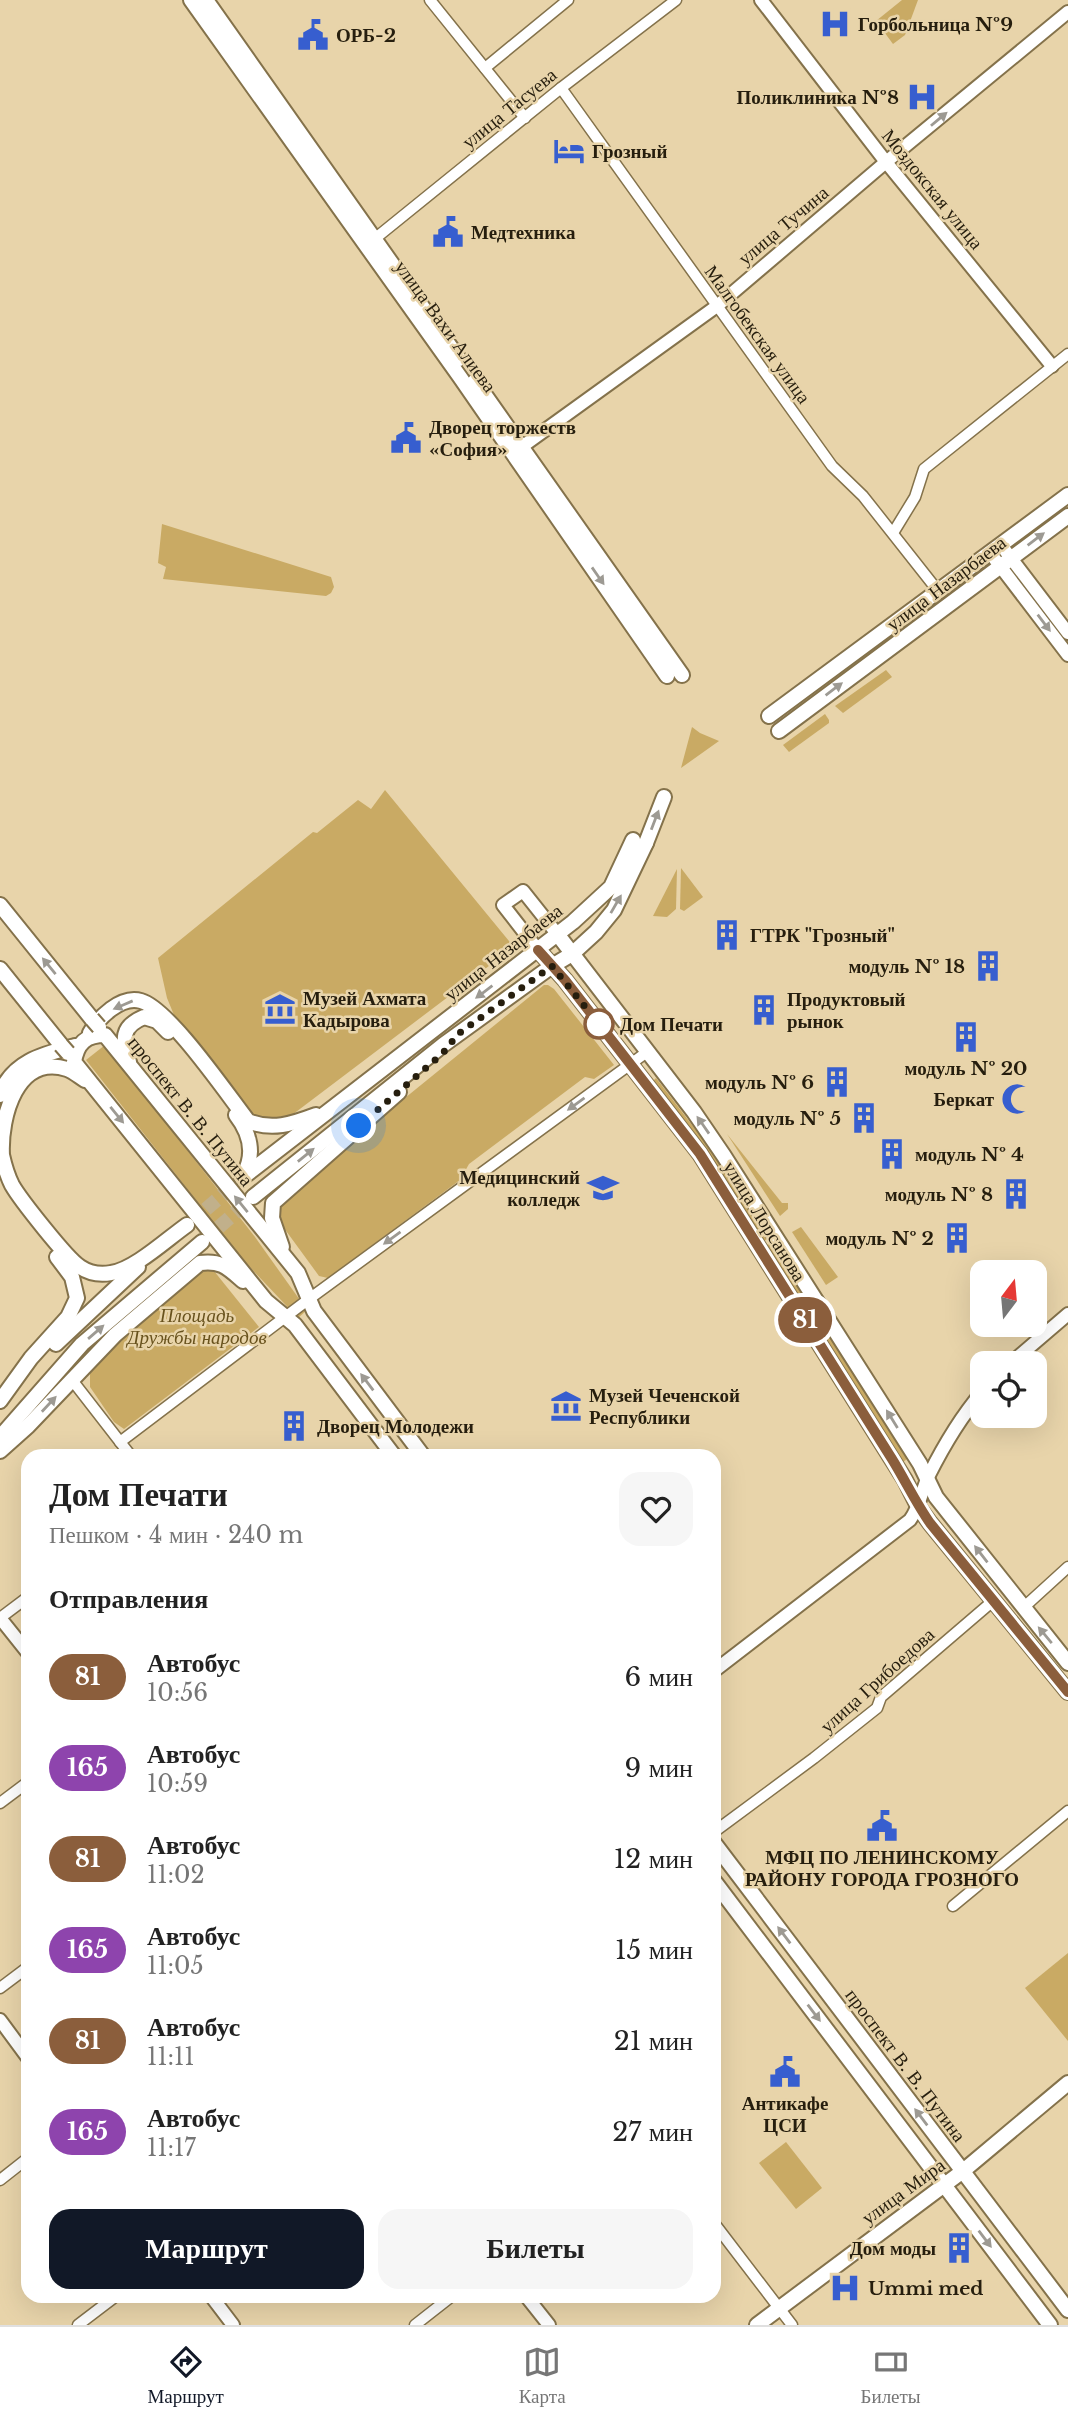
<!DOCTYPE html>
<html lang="ru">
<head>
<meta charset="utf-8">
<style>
  :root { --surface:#fff; --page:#f6f6f6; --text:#222; --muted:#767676; --line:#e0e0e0; --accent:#111827 }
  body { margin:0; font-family:"Libre Baskerville",serif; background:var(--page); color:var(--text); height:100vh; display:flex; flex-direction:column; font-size:26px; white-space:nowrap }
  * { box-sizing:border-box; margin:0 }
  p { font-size:23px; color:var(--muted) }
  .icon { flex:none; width:38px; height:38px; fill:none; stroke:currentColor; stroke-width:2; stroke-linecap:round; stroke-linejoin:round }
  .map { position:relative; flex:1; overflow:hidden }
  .drawer { position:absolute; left:21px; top:1449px; width:700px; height:854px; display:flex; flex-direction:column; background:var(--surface); border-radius:21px; box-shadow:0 7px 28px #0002 }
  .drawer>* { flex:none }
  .badge { padding:0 14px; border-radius:23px; font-size:24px; line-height:46px }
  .needle { width:46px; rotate:16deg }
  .controls { position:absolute; left:970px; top:1260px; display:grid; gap:14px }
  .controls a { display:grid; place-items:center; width:77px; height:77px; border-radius:14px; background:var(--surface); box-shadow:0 7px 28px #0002; font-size:35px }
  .you { position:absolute; width:35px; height:35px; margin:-18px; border:5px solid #fff; border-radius:50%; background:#1a73e8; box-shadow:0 0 0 10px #1a73e833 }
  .map>.badge { position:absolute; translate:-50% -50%; box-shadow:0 0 0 4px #fff }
  h2 { padding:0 28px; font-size:26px; line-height:63px }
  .round { display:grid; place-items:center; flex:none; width:74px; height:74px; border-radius:21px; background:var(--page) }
  .summary { display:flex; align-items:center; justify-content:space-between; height:119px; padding:0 28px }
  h1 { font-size:33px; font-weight:700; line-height:52px }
  .button { display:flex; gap:14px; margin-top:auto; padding:14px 28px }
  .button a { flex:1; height:80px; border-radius:21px; background:var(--accent); color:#fff; font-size:28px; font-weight:700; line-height:80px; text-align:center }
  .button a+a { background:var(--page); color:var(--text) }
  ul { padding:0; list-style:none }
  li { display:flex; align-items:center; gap:21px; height:91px; padding:0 28px }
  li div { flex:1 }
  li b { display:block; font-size:26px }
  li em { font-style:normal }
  li .badge { min-width:77px; font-weight:700; text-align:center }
  .menu { display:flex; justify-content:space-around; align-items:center; height:98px; border-top:2px solid var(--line); background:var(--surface); font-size:19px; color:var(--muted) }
  .menu a { display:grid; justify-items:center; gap:4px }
  .menu .current { color:var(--accent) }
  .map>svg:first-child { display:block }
  .green { fill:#c9aa64 }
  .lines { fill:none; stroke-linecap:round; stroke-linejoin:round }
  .primary-tunnel { stroke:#c1b08b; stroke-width:14; stroke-dasharray:14 7; stroke-linecap:butt }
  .minor-casing { stroke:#84724b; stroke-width:13 }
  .tertiary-casing { stroke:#84724b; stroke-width:16 }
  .secondary-casing { stroke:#84724b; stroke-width:18 }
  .primary-casing { stroke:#84724b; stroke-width:18 }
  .minor { stroke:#fff; stroke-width:10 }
  .tertiary { stroke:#fff; stroke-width:12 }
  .secondary { stroke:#fff; stroke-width:14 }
  .primary { stroke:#fff; stroke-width:14 }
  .secondary-bridge-casing { stroke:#84724b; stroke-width:18; stroke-linecap:butt }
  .secondary-bridge { stroke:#fff; stroke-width:14 }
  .oneway { fill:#9d9a93 }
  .line-casing { stroke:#fff; stroke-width:16 }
  .line { stroke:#8b5e3c; stroke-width:10 }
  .walk { stroke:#261e0e; stroke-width:7; stroke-dasharray:0 12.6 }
  .stop-dot { fill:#fff; stroke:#8b5e3c; stroke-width:3.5 }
  .labels { text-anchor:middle; stroke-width:5; stroke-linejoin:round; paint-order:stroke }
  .poi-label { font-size:19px; font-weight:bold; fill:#261e0e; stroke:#e8d4aa; text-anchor:start }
  .street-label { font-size:19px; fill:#261e0e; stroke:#e8d4aa }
  .stop-label { font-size:19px; font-weight:bold; fill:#261e0e; stroke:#e8d4aa; text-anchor:start }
  .park-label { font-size:19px; font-style:italic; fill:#68521d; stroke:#e8d4aa }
</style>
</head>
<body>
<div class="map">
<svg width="1068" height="2325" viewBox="0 0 1068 2325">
  <rect width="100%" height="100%" fill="#e8d4aa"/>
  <g class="green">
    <path d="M902,0H918L905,35L893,44L876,21Z"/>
    <path d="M162,524L331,577L334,587L331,593L326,596L163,579L166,567L158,563Z"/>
    <path d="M886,670L892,677L843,713L835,706Z"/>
    <path d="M825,714L829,720V723L789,752L783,745Z"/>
    <path d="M692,727L700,733L719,741L681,768Z"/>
    <path d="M385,790L514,947L288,1118L265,1121L248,1113L179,1027L167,998L158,958L313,832L317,833L358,800L371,809Z"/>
    <path d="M681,868L703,897L684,911L680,909Z"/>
    <path d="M677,869L676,909L667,917L653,916Z"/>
    <path d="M544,985H548L554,989L614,1065L594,1079L585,1077L469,1164L460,1180L328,1278L319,1276L273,1213L293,1189Z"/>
    <path d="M105,1045L255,1237L307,1310L298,1318L243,1260L86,1060Z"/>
    <path d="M656,1078L715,1155L768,1239L764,1241L711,1157L652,1082Z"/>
    <path d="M727,1134L782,1203H788V1209L780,1216Z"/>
    <path d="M801,1227L838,1277L826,1285L792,1232Z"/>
    <path d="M771,1243L907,1459L903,1462L766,1245Z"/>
    <path d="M210,1266L259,1327L124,1429L114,1422L90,1387V1367L121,1335Z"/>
    <path d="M1068,1953V2041L1025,1988Z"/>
    <path d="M786,2142L822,2188L796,2209L759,2163Z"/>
  </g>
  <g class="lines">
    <g class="primary-tunnel">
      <path d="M190,1223L242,1178"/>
      <path d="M203,1241L251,1199"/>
    </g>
    <defs>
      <g id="minor">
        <path d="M430,0L525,118"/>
        <path d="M485,68L568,0"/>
        <path d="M561,88L832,466L863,496L938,591"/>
        <path d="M372,241L561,88L676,0"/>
        <path d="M893,533L915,497L924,469L1068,354"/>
        <path d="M72,1380L131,1456"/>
        <path d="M120,1442L309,1299L647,1052"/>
        <path d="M1023,1608L1068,1567"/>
        <path d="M0,1618L28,1597"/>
        <path d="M0,1803L28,1782"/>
        <path d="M714,1832L814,1758L877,1708L881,1697L993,1601"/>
        <path d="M953,1906L1068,1811"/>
        <path d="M0,1988L28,1967"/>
        <path d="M0,2180L28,2158"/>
        <path d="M714,2223L792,2325"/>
        <path d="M78,2325L116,2296"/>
        <path d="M415,2325L452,2296"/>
      </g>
      <g id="tertiary">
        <path d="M761,0L886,162L1052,366"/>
        <path d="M516,451L717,306L886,162L1068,12"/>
        <path d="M1001,545L1068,633"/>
        <path d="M994,558L1068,655"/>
        <path d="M538,950L503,905L523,891L558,935"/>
        <path d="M1011,1363L1068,1314"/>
        <path d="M0,1618L28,1653"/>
        <path d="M714,1671L910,1520C921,1505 921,1491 929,1475C944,1445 960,1418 982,1392"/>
        <path d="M0,2020L28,2058"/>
        <path d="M211,2296L233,2325"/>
        <path d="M526,2296L549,2325"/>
      </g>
      <g id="secondary">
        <path d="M191,0L460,377L667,676"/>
        <path d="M206,0L459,359"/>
        <path d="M475,381L682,675"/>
        <path d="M646,843L664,797"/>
        <path d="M0,905L92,1019"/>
        <path d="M558,935L694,1112L724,1156L920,1464L936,1497L1068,1663"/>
        <path d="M538,950L565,980L700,1154L905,1480L919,1508L930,1523L1068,1692"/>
        <path d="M0,969L61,1045"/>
        <path d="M757,2325L963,2171L1068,2083"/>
      </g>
      <g id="primary">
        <path d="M769,716L1068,495"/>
        <path d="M779,731L1068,516"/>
        <path d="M90,1033C98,1018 121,995 141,1001C169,1009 227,1094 248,1121C272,1131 292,1124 316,1115"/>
        <path d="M129,1062C123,1039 120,1027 144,1017L157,1021L168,1032"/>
        <path d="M85,1080C80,1077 73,1071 67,1069C17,1053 0,1117 2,1155C4,1164 8,1177 12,1185C20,1199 67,1259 80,1267C89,1273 100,1275 111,1273C134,1270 167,1239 187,1225"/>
        <path d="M0,1095C12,1061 44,1054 75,1046"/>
        <path d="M236,1115C250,1133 255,1154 244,1174"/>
        <path d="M242,1178L573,922L611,887L633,840"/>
        <path d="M253,1197L443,1045L552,966L572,954L596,932L614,910L646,843"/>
        <path d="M282,1247L272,1218L273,1203L399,1092"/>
        <path d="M56,1344L138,1267"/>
        <path d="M0,1401L31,1358L68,1317L77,1298L72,1277L57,1257"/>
        <path d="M0,1437L82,1344L202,1242"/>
        <path d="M0,1451L28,1426L115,1335L200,1263C221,1260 228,1268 243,1281"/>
        <path d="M394,1456L295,1325L266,1301L74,1062C77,1043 86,1035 105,1035L298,1273L314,1311L423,1456"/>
        <path d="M714,1843L1068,2310"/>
        <path d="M714,1881L1050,2325"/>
      </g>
    </defs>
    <use href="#minor" class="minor-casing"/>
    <use href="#tertiary" class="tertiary-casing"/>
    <use href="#secondary" class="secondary-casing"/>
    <use href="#primary" class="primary-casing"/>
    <use href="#minor" class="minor"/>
    <use href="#tertiary" class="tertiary"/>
    <use href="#secondary" class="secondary"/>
    <use href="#primary" class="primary"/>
    <defs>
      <g id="secondary-bridge">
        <path d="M92,1019L99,1027"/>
        <path d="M61,1045L68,1053"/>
      </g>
    </defs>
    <use href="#secondary-bridge" class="secondary-bridge-casing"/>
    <use href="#secondary-bridge" class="secondary-bridge"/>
  </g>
  <defs><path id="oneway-solid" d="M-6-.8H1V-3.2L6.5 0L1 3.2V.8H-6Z" transform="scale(1.75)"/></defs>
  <g class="oneway">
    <use href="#oneway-solid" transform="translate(939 119) rotate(-40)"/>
    <use href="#oneway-solid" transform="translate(1036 539) rotate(-37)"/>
    <use href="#oneway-solid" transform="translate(598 576) rotate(55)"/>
    <use href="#oneway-solid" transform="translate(1044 623) rotate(53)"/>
    <use href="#oneway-solid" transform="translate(834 689) rotate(-37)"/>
    <use href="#oneway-solid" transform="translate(655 820) rotate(-69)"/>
    <use href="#oneway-solid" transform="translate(616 904) rotate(-60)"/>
    <use href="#oneway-solid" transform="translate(49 966) rotate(-129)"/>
    <use href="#oneway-solid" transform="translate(484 992) rotate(143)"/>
    <use href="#oneway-solid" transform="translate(123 1005) rotate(157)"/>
    <use href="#oneway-solid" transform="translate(576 1104) rotate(144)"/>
    <use href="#oneway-solid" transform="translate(117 1115) rotate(51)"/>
    <use href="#oneway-solid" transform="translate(703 1125) rotate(-125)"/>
    <use href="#oneway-solid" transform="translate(306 1155) rotate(-39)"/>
    <use href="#oneway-solid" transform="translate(241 1204) rotate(-129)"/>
    <use href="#oneway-solid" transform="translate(392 1238) rotate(144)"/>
    <use href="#oneway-solid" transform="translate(96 1332) rotate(-41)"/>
    <use href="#oneway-solid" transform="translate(367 1382) rotate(-127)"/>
    <use href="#oneway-solid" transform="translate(49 1404) rotate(-47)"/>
    <use href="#oneway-solid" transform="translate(892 1419) rotate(-122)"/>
    <use href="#oneway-solid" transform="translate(981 1554) rotate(-128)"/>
    <use href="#oneway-solid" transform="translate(1045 1635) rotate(-130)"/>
    <use href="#oneway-solid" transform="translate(784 1935) rotate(-127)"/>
    <use href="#oneway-solid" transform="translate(814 2013) rotate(53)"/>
    <use href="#oneway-solid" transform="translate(921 2117) rotate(-127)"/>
    <use href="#oneway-solid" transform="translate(985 2239) rotate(53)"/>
  </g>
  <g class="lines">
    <defs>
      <path id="line" d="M538,950L565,980L700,1154L892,1459C905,1480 916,1503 930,1523L1068,1692"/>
    </defs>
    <use href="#line" class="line-casing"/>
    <use href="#line" class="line"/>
    <path class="walk" d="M359,1126L443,1053L458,1034L552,966L599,1024"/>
  </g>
  <defs>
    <symbol id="hospital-bare" viewBox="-9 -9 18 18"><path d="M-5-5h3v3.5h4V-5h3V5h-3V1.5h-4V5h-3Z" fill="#375ecf" stroke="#e8d4aa" stroke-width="2.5" paint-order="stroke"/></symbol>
    <symbol id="civic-bare" viewBox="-9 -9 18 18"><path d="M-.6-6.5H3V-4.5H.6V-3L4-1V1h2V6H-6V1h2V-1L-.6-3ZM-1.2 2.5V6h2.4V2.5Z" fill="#375ecf" stroke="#e8d4aa" stroke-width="2.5" paint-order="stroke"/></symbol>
    <symbol id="hotel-bare" viewBox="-9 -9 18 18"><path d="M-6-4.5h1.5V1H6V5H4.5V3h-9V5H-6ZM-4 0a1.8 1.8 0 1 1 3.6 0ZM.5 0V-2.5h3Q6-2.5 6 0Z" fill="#375ecf" stroke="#e8d4aa" stroke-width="2.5" paint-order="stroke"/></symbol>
    <symbol id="building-bare" viewBox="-9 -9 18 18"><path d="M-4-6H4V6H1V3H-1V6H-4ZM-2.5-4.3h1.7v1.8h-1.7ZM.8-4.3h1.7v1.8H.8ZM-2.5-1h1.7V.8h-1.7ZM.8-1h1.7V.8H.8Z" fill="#375ecf" stroke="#e8d4aa" stroke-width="2.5" paint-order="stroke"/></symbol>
    <symbol id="museum-bare" viewBox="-9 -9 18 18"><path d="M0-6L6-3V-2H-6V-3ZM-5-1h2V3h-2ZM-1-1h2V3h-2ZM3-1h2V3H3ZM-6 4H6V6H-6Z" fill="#375ecf" stroke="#e8d4aa" stroke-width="2.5" paint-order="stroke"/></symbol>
    <symbol id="mosque-bare" viewBox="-9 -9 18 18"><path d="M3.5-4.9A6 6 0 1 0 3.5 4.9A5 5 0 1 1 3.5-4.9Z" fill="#375ecf" stroke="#e8d4aa" stroke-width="2.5" paint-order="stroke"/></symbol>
    <symbol id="university-bare" viewBox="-9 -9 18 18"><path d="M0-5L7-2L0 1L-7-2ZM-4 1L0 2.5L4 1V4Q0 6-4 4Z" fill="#375ecf" stroke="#e8d4aa" stroke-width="2.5" paint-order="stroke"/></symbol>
  </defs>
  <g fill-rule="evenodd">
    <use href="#hospital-bare" x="813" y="2" width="44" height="44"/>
    <use href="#civic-bare" x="291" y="13" width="44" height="44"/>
    <use href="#hospital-bare" x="900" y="75" width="44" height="44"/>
    <use href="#hotel-bare" x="547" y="129" width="44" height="44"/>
    <use href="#civic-bare" x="426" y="210" width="44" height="44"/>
    <use href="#civic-bare" x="384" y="416" width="44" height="44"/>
    <use href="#building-bare" x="705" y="913" width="44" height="44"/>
    <use href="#building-bare" x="966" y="944" width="44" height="44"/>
    <use href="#museum-bare" x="258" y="987" width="44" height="44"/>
    <use href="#building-bare" x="742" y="988" width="44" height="44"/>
    <use href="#building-bare" x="944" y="1015" width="44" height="44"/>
    <use href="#building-bare" x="815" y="1060" width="44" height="44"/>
    <use href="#mosque-bare" x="995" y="1077" width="44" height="44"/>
    <use href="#building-bare" x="842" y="1096" width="44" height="44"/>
    <use href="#building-bare" x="870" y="1132" width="44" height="44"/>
    <use href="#university-bare" x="581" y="1166" width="44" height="44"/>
    <use href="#building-bare" x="994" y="1172" width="44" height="44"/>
    <use href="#building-bare" x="935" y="1216" width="44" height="44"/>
    <use href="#museum-bare" x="544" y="1384" width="44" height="44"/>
    <use href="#building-bare" x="272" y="1404" width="44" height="44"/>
    <use href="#civic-bare" x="860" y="1804" width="44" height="44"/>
    <use href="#civic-bare" x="763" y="2050" width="44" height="44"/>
    <use href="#building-bare" x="937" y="2226" width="44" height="44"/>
    <use href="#hospital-bare" x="823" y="2266" width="44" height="44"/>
  </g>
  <circle class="stop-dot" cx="599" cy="1024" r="14"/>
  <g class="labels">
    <g class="poi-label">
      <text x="858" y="31">Горбольница №9</text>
      <text x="336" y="42">ОРБ-2</text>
      <text x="899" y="104" text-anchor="end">Поликлиника №8</text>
      <text x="592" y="158">Грозный</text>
      <text x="471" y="239">Медтехника</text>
      <text x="429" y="434">Дворец торжеств<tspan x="429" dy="22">«София»</tspan></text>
      <text x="750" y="942">ГТРК "Грозный"</text>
      <text x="965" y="973" text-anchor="end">модуль № 18</text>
      <text x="303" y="1005">Музей Ахмата<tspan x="303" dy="22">Кадырова</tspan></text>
      <text x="787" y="1006">Продуктовый<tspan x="787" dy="22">рынок</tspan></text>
      <text x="966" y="1075" text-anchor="middle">модуль № 20</text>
      <text x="814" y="1089" text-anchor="end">модуль № 6</text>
      <text x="994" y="1106" text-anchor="end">Беркат</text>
      <text x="841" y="1125" text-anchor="end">модуль № 5</text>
      <text x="915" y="1161">модуль № 4</text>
      <text x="580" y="1184" text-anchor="end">Медицинский<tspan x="580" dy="22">колледж</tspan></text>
      <text x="993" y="1201" text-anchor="end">модуль № 8</text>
      <text x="934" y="1245" text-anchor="end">модуль № 2</text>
      <text x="589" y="1402">Музей Чеченской<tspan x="589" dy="22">Республики</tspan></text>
      <text x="317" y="1433">Дворец Молодежи</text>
      <text x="882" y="1864" text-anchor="middle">МФЦ ПО ЛЕНИНСКОМУ<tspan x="882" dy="22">РАЙОНУ ГОРОДА ГРОЗНОГО</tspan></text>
      <text x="785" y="2110" text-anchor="middle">Антикафе<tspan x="785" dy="22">ЦСИ</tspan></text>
      <text x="936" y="2255" text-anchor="end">Дом моды</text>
      <text x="868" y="2295">Ummi med</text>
    </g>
    <g class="street-label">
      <text transform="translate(509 108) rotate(-39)" y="7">улица Тасуева</text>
      <text transform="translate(933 189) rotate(51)" y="7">Моздокская улица</text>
      <text transform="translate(783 225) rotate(-40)" y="7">улица Тучина</text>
      <text transform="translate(446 326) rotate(54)" y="7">улица Вахи Алиева</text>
      <text transform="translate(758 334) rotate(54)" y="7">Малгобекская улица</text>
      <text transform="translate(946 583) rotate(-37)" y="7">улица Назарбаева</text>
      <text transform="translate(503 952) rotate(-38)" y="7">улица Назарбаева</text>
      <text transform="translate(191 1111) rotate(51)" y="7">проспект В. В. Путина</text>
      <text transform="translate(765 1221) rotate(58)" y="7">улица Лорсанова</text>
      <text transform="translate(877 1680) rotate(-42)" y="7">улица Грибоедова</text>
      <text transform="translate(906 2065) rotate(53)" y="7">проспект В. В. Путина</text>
      <text transform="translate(903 2191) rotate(-36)" y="7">улица Мира</text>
    </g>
    <g class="stop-label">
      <text x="620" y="1031">Дом Печати</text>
    </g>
    <g class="park-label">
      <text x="197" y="1322">Площадь<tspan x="197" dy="22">Дружбы народов</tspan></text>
    </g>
  </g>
</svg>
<div class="controls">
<a><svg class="needle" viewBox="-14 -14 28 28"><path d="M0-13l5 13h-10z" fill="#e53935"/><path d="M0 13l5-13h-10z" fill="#767676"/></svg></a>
<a><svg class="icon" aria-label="locate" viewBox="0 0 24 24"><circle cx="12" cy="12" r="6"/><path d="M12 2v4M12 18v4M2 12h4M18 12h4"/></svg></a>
</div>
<div class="you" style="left:359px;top:1126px"></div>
<b class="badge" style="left:805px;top:1320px;background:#8b5e3c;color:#fff">81</b>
<section class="drawer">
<div class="summary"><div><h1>Дом Печати</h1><p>Пешком · 4 мин · 240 m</p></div><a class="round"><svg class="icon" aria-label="heart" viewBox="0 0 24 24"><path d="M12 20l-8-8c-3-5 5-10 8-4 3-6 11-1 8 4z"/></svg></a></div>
<h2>Отправления</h2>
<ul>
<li><span class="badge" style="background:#8b5e3c;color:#fff">81</span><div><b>Автобус</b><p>10:56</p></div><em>6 мин</em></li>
<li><span class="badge" style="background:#8e44ad;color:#fff">165</span><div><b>Автобус</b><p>10:59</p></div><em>9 мин</em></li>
<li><span class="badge" style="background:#8b5e3c;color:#fff">81</span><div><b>Автобус</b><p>11:02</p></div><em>12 мин</em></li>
<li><span class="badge" style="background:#8e44ad;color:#fff">165</span><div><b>Автобус</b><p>11:05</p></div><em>15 мин</em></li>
<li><span class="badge" style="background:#8b5e3c;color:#fff">81</span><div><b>Автобус</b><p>11:11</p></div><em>21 мин</em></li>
<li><span class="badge" style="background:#8e44ad;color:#fff">165</span><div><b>Автобус</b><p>11:17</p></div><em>27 мин</em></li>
</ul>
<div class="button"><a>Маршрут</a><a>Билеты</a></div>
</section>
</div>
<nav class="menu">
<a class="current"><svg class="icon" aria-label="directions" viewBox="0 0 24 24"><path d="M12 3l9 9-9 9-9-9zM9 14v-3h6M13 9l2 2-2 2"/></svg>Маршрут</a>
<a><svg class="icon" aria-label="map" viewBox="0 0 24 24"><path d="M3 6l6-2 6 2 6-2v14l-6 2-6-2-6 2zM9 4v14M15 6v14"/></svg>Карта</a>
<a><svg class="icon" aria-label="tickets" viewBox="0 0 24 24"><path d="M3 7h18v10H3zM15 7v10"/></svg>Билеты</a>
</nav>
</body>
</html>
